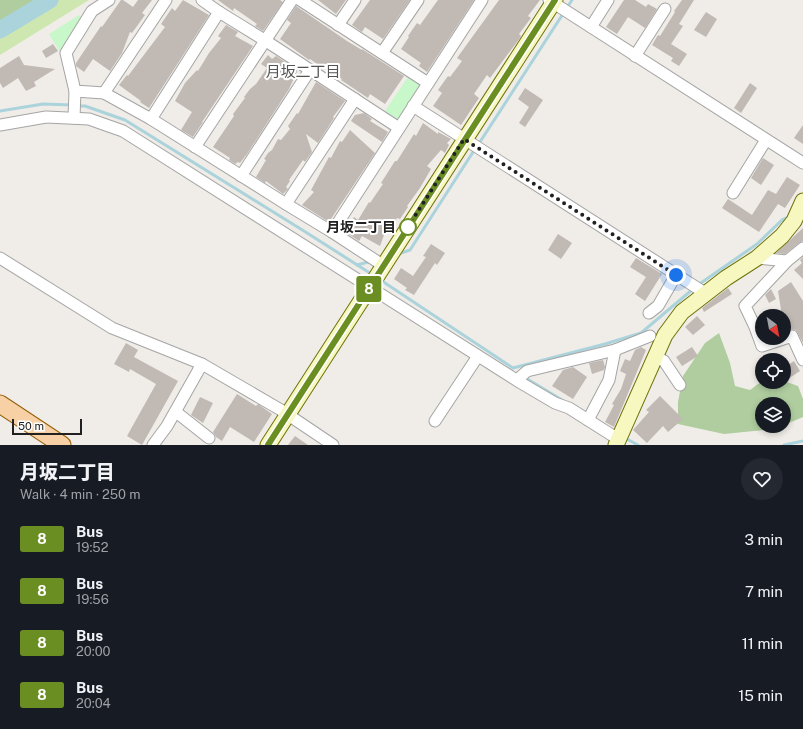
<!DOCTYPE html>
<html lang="en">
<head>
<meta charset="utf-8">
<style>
  :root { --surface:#171b24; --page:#242831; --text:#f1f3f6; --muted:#9ea1a6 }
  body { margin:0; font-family:"Public Sans","Noto Sans JP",sans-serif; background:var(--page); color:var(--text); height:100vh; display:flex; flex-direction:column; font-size:15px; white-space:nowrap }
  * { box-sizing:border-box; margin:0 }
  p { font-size:13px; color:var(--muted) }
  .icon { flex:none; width:22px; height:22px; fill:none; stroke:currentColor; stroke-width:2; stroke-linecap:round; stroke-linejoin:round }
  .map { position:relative; height:445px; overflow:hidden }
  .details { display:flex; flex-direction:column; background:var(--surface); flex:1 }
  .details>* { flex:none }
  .badge { padding:0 8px; border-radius:3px; font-size:14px; line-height:26px }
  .needle { width:26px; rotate:148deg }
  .controls { position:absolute; left:755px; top:309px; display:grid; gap:8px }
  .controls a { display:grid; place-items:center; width:36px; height:36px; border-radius:50%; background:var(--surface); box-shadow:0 2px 6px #0003; font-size:20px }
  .scale { position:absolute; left:12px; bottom:10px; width:70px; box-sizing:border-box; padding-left:4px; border:2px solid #212121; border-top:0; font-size:11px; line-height:14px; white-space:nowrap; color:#212121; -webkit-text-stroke:3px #fff; paint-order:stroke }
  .you { position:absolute; width:20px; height:20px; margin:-10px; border:3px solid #fff; border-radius:50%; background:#1a73e8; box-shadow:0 0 0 6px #1a73e833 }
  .map>.badge { position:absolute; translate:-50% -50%; box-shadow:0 0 0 2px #fff }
  .round { display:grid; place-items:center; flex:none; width:42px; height:42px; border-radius:21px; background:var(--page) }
  .summary { display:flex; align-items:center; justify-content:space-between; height:68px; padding:0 20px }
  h1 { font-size:19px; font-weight:800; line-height:30px }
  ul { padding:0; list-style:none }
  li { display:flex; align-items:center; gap:12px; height:52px; padding:0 20px }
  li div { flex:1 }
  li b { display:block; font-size:15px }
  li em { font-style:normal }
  li .badge { min-width:44px; font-weight:700; text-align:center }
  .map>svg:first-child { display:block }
  .grass { fill:#cee7b1 }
  .forest { fill:#afcd9f }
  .park { fill:#c8f7ca }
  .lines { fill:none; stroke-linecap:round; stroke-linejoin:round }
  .stream { stroke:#abd3db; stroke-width:3 }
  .river { stroke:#abd3db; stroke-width:17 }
  .building { fill:#c1b9b4 }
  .street-casing { stroke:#a5a5a5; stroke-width:13 }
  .secondary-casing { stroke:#6e740b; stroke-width:17 }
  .primary-casing { stroke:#955f08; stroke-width:19 }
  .street { stroke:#fff; stroke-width:11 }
  .secondary { stroke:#f7f7c0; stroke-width:15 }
  .primary { stroke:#f7d0a6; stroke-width:17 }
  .line-casing { stroke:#fff; stroke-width:9 }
  .line { stroke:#6b8e23; stroke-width:6 }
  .walk { stroke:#212121; stroke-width:4; stroke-dasharray:0 7.2 }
  .stop-dot { fill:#fff; stroke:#6b8e23; stroke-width:2 }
  .labels { text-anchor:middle; stroke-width:4; stroke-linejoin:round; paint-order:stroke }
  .stop-label { font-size:14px; font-weight:bold; fill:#212121; stroke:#fff; text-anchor:end }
  .neighbourhood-label { font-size:15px; fill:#545454; stroke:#fff }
</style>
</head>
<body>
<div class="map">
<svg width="803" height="445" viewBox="0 0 803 445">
  <rect width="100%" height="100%" fill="#f0ede8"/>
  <path class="grass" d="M39,0H89L0,55V23Z"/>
  <g class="forest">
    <path d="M0,0H38L0,22Z"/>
    <path d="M719,333L730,363L735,386L750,390L762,381H784L798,386L803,399V417L784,425V404H762V426H781L774,429L724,434L678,424V402L683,376L705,343Z"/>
  </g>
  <g class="park">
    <path d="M79,15L82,18L60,52L49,34Z"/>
    <path d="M410,74L425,84L399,121L385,111Z"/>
  </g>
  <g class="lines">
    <g class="stream">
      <path d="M77,106H85L125,120L304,231L373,275"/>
      <path d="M0,111L43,104L72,105"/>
      <path d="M478,145L572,0"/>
      <path d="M398,254L410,250L475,149"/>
      <path d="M357,265L372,261"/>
      <path d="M379,279L513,368L605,344L641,333L693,289"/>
      <path d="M698,285L757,244L782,220L789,217"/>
      <path d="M524,377L562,400"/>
      <path d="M623,437L638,445"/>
      <path d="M784,445L803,441"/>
    </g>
    <path class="river" d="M0,30L50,0"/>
  </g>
  <g class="building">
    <path d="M121,0H123L133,7L138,0H152L142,13L145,15L132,33L130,32L122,53L110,71L93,59L84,72L76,66V63L101,26L102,27Z"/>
    <path d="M183,0L209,15L149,108L140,102L141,101L119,85L127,75L128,76L165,27L161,24L172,8L175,11Z"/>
    <path d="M218,0H280L283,2L263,31L255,26L257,24L234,8L233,11Z"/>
    <path d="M318,0H346L336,14Z"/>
    <path d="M370,0H410L383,39L365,27L362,32L352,25Z"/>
    <path d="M438,0H474L427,72L419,66L421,63L401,49L409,37L408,36L417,23L420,25Z"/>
    <path d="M499,0H540L528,16L531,18L519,34L521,36L520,38L490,78L487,75L474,94L479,98L461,125L433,106L442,93L438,90L448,76L450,77L462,61L457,58Z"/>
    <path d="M624,0H635L646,7L648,4L657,9L645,28L628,17L617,34L606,27Z"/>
    <path d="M682,0H694L679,24L683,26L671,44L687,54L679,66L671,61L673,58L652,45L658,35L660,36L675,12L674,11Z"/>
    <path d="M296,6L347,41L362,50V49L404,76L385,104L370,94L368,98L341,80L342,79L321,65L320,66L310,59L309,60L280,39L291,23L287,20Z"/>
    <path d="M706,12L717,19L706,37L694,30Z"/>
    <path d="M226,25L238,32L235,36L253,46L202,122H203L193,137L181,130L192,112L175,101L185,83L197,70L198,71L209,53L221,38L218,36Z"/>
    <path d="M53,44L58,51L46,58L42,51Z"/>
    <path d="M268,55L272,59L276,56L297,70V72L289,89L247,154L240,163L238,162L235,164L229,160L230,158L213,147L234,116L233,114L245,98L244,97L250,89L256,84L267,68L261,64Z"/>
    <path d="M19,56L24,65L55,69L34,82L36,86L26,91L18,78L3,88L0,83V68Z"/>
    <path d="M316,82L345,101L333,117L334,118L318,143L306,134L312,152L305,162L303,160L289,180L290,181L286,187L288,189L283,194L266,181L265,183L256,177L266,160L264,159L268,153L272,150L278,139L281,140L290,129L288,126L297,113L298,114Z"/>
    <path d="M750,83L757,88L741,113L734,108Z"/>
    <path d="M525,88L543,100L525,127L519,123L529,107L518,99Z"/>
    <path d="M364,113L372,119L370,121L388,132L382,142L351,121L355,115Z"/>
    <path d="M423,123L438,134V132L451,139L447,143L449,145L445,153L441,150L427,166L431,169L420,188L407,206L408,207L400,219L397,218L384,235L380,246L362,236L359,241L344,231L348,224L350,225L354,217L358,220L369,202L370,203L383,184L381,183L395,161H397L414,134L416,136Z"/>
    <path d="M803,125V144L794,138Z"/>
    <path d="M350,130L375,153L329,222L302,205L314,192L311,190L329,157L331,158L340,141L342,142Z"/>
    <path d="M763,158L774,165L761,185L751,178Z"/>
    <path d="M787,177L800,185L785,208L778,204L759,232L722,208L728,199L752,215L768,190L776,194Z"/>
    <path d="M803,228V241L799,243L785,254L776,253Z"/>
    <path d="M558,234L572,243L561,259L548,250Z"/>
    <path d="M431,244L445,253L437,265L435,263L414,295L405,290L407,288L394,279L401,268L413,276L426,257L423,256Z"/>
    <path d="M803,257V279L794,270L802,263L800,260Z"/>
    <path d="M636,258L662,274L645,301L635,294L646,277L630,267Z"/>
    <path d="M791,282L803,301V343L796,330L790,329L784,331V316H782L778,291Z"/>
    <path d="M728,288L732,294L704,312L702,308Z"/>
    <path d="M771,289L776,299L769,303L765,295Z"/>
    <path d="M697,316L705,325L693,335L685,327Z"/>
    <path d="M126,343L138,350L134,357L178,381L142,445L127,436L156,384L130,369L129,372L114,364Z"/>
    <path d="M641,347L646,350L614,427L605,422L614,405L612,404L621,389L626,374L620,371L625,359L630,361L635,350Z"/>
    <path d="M692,347L698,356L682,366L676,357Z"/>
    <path d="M603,360L605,367L604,370L592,374L589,363Z"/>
    <path d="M794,361L800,371L788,379L784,373V368Z"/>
    <path d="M573,367L587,377L573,399L552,386L563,370Z"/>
    <path d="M237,394L256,406L258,404L272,414L254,442L230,427L222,441L216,437L213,432Z"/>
    <path d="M660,396L683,419L668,432L663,426L647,443L633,430L649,412L646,410Z"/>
    <path d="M200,397L213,403L203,423L191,415Z"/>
    <path d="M295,436L308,445H288Z"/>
  </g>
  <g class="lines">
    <defs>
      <g id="street">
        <path d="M109,0L92,11L66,53L75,91L104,93L151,119L286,204L332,232L384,266"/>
        <path d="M202,0L219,12L266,41L399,128"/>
        <path d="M300,0L428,83"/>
        <path d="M549,0L803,163"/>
        <path d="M338,25L355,0"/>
        <path d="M591,27L608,0"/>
        <path d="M382,53L418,0"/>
        <path d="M635,56L665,9"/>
        <path d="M104,93L166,0"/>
        <path d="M413,106L705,293"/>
        <path d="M74,118L75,91"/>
        <path d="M151,119L219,12"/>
        <path d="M0,125L46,117L89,119L123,131L521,383L555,403L569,408L618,439"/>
        <path d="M195,147L292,0"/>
        <path d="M241,176L310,70"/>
        <path d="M733,193L766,140"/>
        <path d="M286,204L355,99"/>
        <path d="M332,232L482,0"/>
        <path d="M0,258L112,328L202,364L281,410L333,445"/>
        <path d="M757,258L787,261L803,248"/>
        <path d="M787,261L745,306L755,327L762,346L792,336L803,360"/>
        <path d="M649,313L658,306L676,275"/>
        <path d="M655,356L664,361L680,385"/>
        <path d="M517,380L527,371L615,350"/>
        <path d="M176,412L209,438"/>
        <path d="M588,420L609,380L615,350L650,336"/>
        <path d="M435,421L478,356"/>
        <path d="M153,445L167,426L202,364"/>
      </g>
      <g id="secondary">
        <path d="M268,445L555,0"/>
        <path d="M616,445L665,335L682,312L726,278L757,258L782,236L794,221L803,201"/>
      </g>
      <path id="primary" d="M0,404L62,445"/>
    </defs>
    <use href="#street" class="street-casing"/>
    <use href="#secondary" class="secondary-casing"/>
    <use href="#primary" class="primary-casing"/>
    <use href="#street" class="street"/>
    <use href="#secondary" class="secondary"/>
    <use href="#primary" class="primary"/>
  </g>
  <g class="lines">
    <defs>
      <path id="line" d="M268,445L555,0"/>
    </defs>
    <use href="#line" class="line-casing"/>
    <use href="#line" class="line"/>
    <path class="walk" d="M408,227L464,139L676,275"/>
  </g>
  <circle class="stop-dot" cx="408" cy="227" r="8"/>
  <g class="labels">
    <g class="stop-label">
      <text x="396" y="232">月坂二丁目</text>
    </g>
    <g class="neighbourhood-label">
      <text x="303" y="77">月坂二丁目</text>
    </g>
  </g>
</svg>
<div class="controls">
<a><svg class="needle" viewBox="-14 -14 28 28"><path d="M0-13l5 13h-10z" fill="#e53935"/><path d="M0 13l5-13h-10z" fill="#9ea1a6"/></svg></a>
<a><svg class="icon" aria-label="locate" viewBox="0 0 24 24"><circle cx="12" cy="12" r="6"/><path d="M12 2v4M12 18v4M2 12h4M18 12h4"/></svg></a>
<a><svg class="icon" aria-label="layers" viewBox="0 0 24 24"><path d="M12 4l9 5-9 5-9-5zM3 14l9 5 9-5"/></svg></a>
</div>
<div class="scale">50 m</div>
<div class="you" style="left:676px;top:275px"></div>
<b class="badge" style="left:369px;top:289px;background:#6b8e23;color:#fff">8</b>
</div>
<section class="details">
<div class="summary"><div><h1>月坂二丁目</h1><p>Walk · 4 min · 250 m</p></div><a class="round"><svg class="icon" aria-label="heart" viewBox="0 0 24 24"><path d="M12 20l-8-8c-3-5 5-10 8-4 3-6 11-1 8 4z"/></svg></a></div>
<ul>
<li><span class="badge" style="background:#6b8e23;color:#fff">8</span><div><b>Bus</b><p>19:52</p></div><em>3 min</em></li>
<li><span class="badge" style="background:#6b8e23;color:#fff">8</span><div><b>Bus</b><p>19:56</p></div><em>7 min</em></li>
<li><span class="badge" style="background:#6b8e23;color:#fff">8</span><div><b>Bus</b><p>20:00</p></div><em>11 min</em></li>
<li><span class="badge" style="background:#6b8e23;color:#fff">8</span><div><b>Bus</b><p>20:04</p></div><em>15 min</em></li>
</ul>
</section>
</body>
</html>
